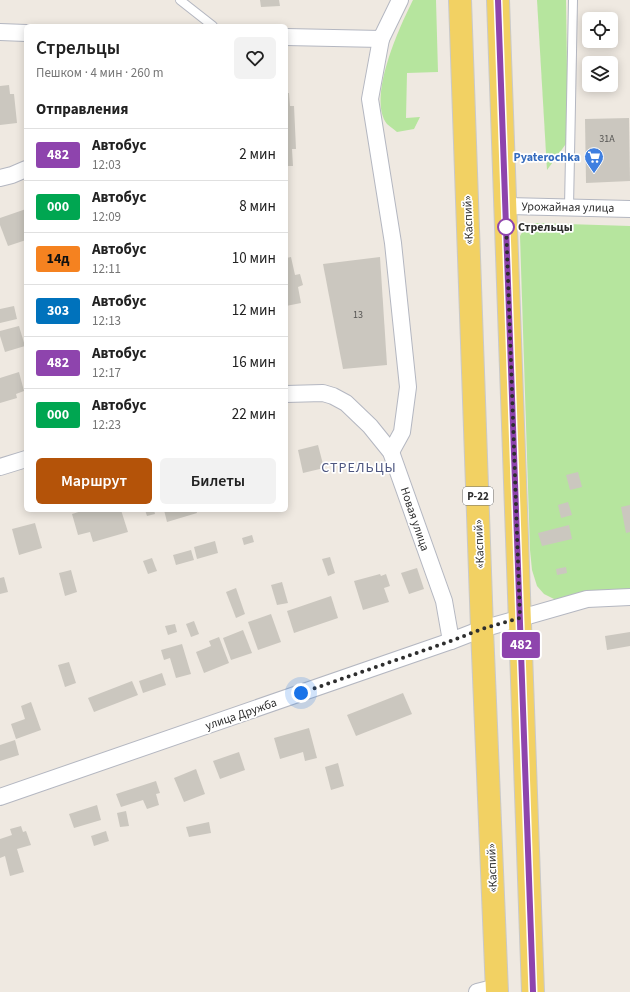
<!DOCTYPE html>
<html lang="ru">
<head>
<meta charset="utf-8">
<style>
  :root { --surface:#fff; --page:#f2f2f2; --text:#222; --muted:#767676; --line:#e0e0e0; --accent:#b45309 }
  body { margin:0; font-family:"Source Sans 3",sans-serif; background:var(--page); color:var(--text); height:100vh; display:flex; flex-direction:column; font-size:15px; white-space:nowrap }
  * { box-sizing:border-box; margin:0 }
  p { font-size:13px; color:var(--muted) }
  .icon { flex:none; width:22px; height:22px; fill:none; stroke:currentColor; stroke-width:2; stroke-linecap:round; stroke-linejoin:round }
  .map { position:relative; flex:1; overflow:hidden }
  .sheet { position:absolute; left:24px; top:24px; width:264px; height:488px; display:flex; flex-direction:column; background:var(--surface); border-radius:6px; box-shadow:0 2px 10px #0003 }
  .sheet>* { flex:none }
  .badge { padding:0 8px; border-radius:3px; font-size:14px; line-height:26px }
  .buttons { position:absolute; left:582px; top:12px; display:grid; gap:8px }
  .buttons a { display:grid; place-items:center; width:36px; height:36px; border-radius:6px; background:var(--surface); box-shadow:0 2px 10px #0003; font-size:20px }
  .you { position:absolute; width:20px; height:20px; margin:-10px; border:3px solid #fff; border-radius:50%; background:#1a73e8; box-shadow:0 0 0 6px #1a73e833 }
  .map>.badge { position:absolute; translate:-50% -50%; box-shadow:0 0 0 2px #fff }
  h2 { padding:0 12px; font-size:15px; line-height:36px }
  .round { display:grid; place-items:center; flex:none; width:42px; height:42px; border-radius:6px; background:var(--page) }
  .overview { display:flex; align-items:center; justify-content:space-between; height:68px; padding:0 12px }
  h1 { font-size:19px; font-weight:600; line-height:30px }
  .cta { display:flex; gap:8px; margin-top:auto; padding:8px 12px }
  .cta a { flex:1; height:46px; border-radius:6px; background:var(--accent); color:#fff; font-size:16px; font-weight:600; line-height:46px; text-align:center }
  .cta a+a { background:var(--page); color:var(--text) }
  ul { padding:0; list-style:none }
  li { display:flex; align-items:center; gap:12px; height:52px; padding:0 12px; border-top:1px solid var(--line) }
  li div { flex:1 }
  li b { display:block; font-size:15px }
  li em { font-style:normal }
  li .badge { min-width:44px; font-weight:700; text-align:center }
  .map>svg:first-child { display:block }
  .green { fill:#b6e59e }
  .building { fill:#cbc7bf }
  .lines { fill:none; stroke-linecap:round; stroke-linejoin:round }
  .service-casing { stroke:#b4b7c1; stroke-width:10 }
  .minor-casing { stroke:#b4b7c1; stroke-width:18 }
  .primary-casing { stroke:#c9c9c9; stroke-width:24 }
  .service { stroke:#fff; stroke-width:8 }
  .minor { stroke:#fff; stroke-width:16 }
  .primary { stroke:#f2d163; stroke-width:22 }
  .line-casing { stroke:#fff; stroke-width:9 }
  .line { stroke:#8e44ad; stroke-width:6 }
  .walk { stroke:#2e2e2e; stroke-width:4; stroke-dasharray:0 7.2 }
  .stop-dot { fill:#fff; stroke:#8e44ad; stroke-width:2 }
  .labels { text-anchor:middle; stroke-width:3.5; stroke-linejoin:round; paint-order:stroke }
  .number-label { font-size:10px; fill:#555452 }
  .shield { fill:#fff; stroke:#6d6d6d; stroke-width:1 }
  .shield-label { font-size:11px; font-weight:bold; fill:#2e2e2e }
  .shop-label { font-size:12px; font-weight:bold; fill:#366cbe; stroke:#fff; text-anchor:end }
  .street-label { font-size:12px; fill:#2e2e2e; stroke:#fff }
  .stop-label { font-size:12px; font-weight:bold; fill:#2e2e2e; stroke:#fff; text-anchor:start }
  .quarter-label { font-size:14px; letter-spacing:1px; fill:#4d5680; stroke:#fff }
</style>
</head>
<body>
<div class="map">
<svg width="630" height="992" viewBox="0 0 630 992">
  <rect width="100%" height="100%" fill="#efe9e1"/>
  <g class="green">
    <path d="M413,0H436L438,72L407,73L406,118L420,117L414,129L397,132C394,129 390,127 387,124C367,97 400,26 413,0Z"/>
    <path d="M537,0H566L568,141L547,170Z"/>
    <path d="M535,223L630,226V591L560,602L544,594L537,586L532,570L530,550L520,236L525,227Z"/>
  </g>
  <g class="building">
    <path d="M260,0H279L280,6L261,7Z"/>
    <path d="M9,85L10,94H14L17,123L0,125V86Z"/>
    <path d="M286,93H289L290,106H294L296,149H292L293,166H286Z"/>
    <path d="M629,118L630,181L586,183L585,119Z"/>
    <path d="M26,209V240L8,246L0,225V218Z"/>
    <path d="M291,257L295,275L300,274L303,285L298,287L301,303L286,306V258Z"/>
    <path d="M380,257L387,365L343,369L323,264Z"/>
    <path d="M14,306L17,319L0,323V309Z"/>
    <path d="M19,326L25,346L5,352L0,336V331Z"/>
    <path d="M19,372L24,391L16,394L17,398L0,403V378Z"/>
    <path d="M318,445L324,468L303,473L298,450Z"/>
    <path d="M578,472L582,487L570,490L566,475Z"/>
    <path d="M568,502L572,515L561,518L558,505Z"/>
    <path d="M630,505V532L626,533L621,507Z"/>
    <path d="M85,510H121L128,532L93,542L90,532L78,535L72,514Z"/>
    <path d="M145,510H154L155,514L147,516Z"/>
    <path d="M164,510H196L197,513L167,522Z"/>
    <path d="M35,523L42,548L19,555L12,529Z"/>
    <path d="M569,525L572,539L542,546L538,533Z"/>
    <path d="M252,535L254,542L244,545L242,538Z"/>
    <path d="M215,541L218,553L197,559L194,547Z"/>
    <path d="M191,550L194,560L176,565L173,555Z"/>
    <path d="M330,557L335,573L328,576L322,559Z"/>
    <path d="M152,558L157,571L148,574L143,561Z"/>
    <path d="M566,567L567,573L557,575L556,569Z"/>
    <path d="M417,568L424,589L409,594L401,573Z"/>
    <path d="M71,570L77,592L65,596L59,573Z"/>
    <path d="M380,574L381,576L386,574L390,586L384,588L389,602L363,610L354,581Z"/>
    <path d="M4,577L8,592L0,594V578Z"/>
    <path d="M282,582L288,603L277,605L271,585Z"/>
    <path d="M236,588L245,614L236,618L226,592Z"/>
    <path d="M331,596L338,618L294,633L287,611Z"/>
    <path d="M271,614L281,642L258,650L248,622Z"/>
    <path d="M194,621L199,634L191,637L186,624Z"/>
    <path d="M175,624L177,632L168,635L165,626Z"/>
    <path d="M243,630L252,653L231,660L223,638Z"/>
    <path d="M630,632V646L607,650L605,636Z"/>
    <path d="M219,637L229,663L204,673L196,652L211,646L209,641Z"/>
    <path d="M182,644L191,674L176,678L170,658L164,660L161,650Z"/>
    <path d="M69,662L76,683L65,687L58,665Z"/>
    <path d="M162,673L166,685L143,693L139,681Z"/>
    <path d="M132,681L138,695L94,712L88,698Z"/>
    <path d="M403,693L412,714L356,736L347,715Z"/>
    <path d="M31,702L41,730L16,739L11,724L25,719L21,706Z"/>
    <path d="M309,728L317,758L305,761L303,752L280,759L274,738Z"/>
    <path d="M15,740L19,755L0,761V745Z"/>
    <path d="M239,752L245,770L220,779L213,761Z"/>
    <path d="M338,763L344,786L331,790L325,767Z"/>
    <path d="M196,769L205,794L184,802L174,778Z"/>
    <path d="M156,781L160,793L156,794L159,805L147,809L143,800L121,807L116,794Z"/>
    <path d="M97,805L101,820L74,828L69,814Z"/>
    <path d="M126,811L129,826L120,827L117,813Z"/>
    <path d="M209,822L211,833L189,837L186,827Z"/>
    <path d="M21,826L23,832L26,831L31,845L17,849L24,872L10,876L5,856L0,858V839L12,835L10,829Z"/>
    <path d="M106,831L109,841L94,846L91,836Z"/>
  </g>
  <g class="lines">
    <defs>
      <g id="service">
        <path d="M180,0L213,26"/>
        <path d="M569,207L573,0"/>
      </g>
      <g id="minor">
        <path d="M0,32L26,33"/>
        <path d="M286,37L381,39L400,0"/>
        <path d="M381,39L370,99L393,243L408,387L402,432L391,452"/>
        <path d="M0,178L12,175L26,169"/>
        <path d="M505,206L630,209"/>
        <path d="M286,394L323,393L333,396L346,403L370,426L391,452L444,601L451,641"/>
        <path d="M0,467L26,459"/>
        <path d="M0,797L451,641L482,629L587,599L630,597"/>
        <path d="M477,992L497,987"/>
      </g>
      <g id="primary">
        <path d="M460,0L482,629L497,992"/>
        <path d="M498,0L533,992"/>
      </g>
    </defs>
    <use href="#service" class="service-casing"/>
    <use href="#minor" class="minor-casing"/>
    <use href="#primary" class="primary-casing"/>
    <use href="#service" class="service"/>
    <use href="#minor" class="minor"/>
    <use href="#primary" class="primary"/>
  </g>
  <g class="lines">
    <defs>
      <path id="line" d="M498,0L533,992"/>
    </defs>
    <use href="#line" class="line-casing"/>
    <use href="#line" class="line"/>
    <path class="walk" d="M301,693L451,641L482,629L520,618L506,222V227"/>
  </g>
  <defs>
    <symbol id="supermarket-pin" viewBox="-11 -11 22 30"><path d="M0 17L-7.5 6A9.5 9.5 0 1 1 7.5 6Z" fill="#3f7fe0" stroke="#fff"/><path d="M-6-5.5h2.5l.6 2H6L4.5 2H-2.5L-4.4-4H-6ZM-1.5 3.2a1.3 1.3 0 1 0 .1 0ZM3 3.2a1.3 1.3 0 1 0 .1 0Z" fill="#fff"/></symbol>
  </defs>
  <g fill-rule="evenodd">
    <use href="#supermarket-pin" x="583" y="146" width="22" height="30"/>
  </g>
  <circle class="stop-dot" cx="506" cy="227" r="8"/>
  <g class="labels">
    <g class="number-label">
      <text x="607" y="142">31А</text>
      <text x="358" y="318">13</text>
    </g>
    <rect class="shield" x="463" y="487" width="30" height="18" rx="3"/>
    <g class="shield-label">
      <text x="478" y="500">Р-22</text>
    </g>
    <g class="shop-label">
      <text x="580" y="161">Pyaterochka</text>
    </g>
    <g class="street-label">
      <text transform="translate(568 207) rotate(1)" y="4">Урожайная улица</text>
      <text transform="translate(468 220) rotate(-92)" y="4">«Каспий»</text>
      <text transform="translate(415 519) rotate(71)" y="4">Новая улица</text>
      <text transform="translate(479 544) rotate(-92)" y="4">«Каспий»</text>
      <text transform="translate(241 714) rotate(-19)" y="4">улица Дружба</text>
      <text transform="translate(492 868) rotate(-92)" y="4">«Каспий»</text>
    </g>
    <g class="stop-label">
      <text x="518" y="231">Стрельцы</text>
    </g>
    <g class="quarter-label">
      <text x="359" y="472">СТРЕЛЬЦЫ</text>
    </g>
  </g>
</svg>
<div class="buttons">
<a><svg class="icon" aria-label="locate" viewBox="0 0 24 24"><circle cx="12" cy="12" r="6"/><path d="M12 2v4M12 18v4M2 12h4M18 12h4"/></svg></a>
<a><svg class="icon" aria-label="layers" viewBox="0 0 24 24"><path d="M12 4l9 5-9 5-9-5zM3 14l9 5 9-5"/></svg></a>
</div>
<div class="you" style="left:301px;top:693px"></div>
<b class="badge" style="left:521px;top:645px;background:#8e44ad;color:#fff">482</b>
<section class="sheet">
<div class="overview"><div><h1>Стрельцы</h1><p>Пешком · 4 мин · 260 m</p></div><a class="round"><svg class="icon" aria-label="heart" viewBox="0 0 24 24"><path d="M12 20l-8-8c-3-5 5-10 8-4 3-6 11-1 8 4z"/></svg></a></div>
<h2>Отправления</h2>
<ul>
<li><span class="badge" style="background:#8e44ad;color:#fff">482</span><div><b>Автобус</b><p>12:03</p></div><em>2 мин</em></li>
<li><span class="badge" style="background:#00a651;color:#fff">000</span><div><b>Автобус</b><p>12:09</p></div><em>8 мин</em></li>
<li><span class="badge" style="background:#f58220;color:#111">14д</span><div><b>Автобус</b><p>12:11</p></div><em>10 мин</em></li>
<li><span class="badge" style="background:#0072bc;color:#fff">303</span><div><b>Автобус</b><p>12:13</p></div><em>12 мин</em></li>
<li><span class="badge" style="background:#8e44ad;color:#fff">482</span><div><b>Автобус</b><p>12:17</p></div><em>16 мин</em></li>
<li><span class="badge" style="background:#00a651;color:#fff">000</span><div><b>Автобус</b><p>12:23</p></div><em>22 мин</em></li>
</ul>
<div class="cta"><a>Маршрут</a><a>Билеты</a></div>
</section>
</div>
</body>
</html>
